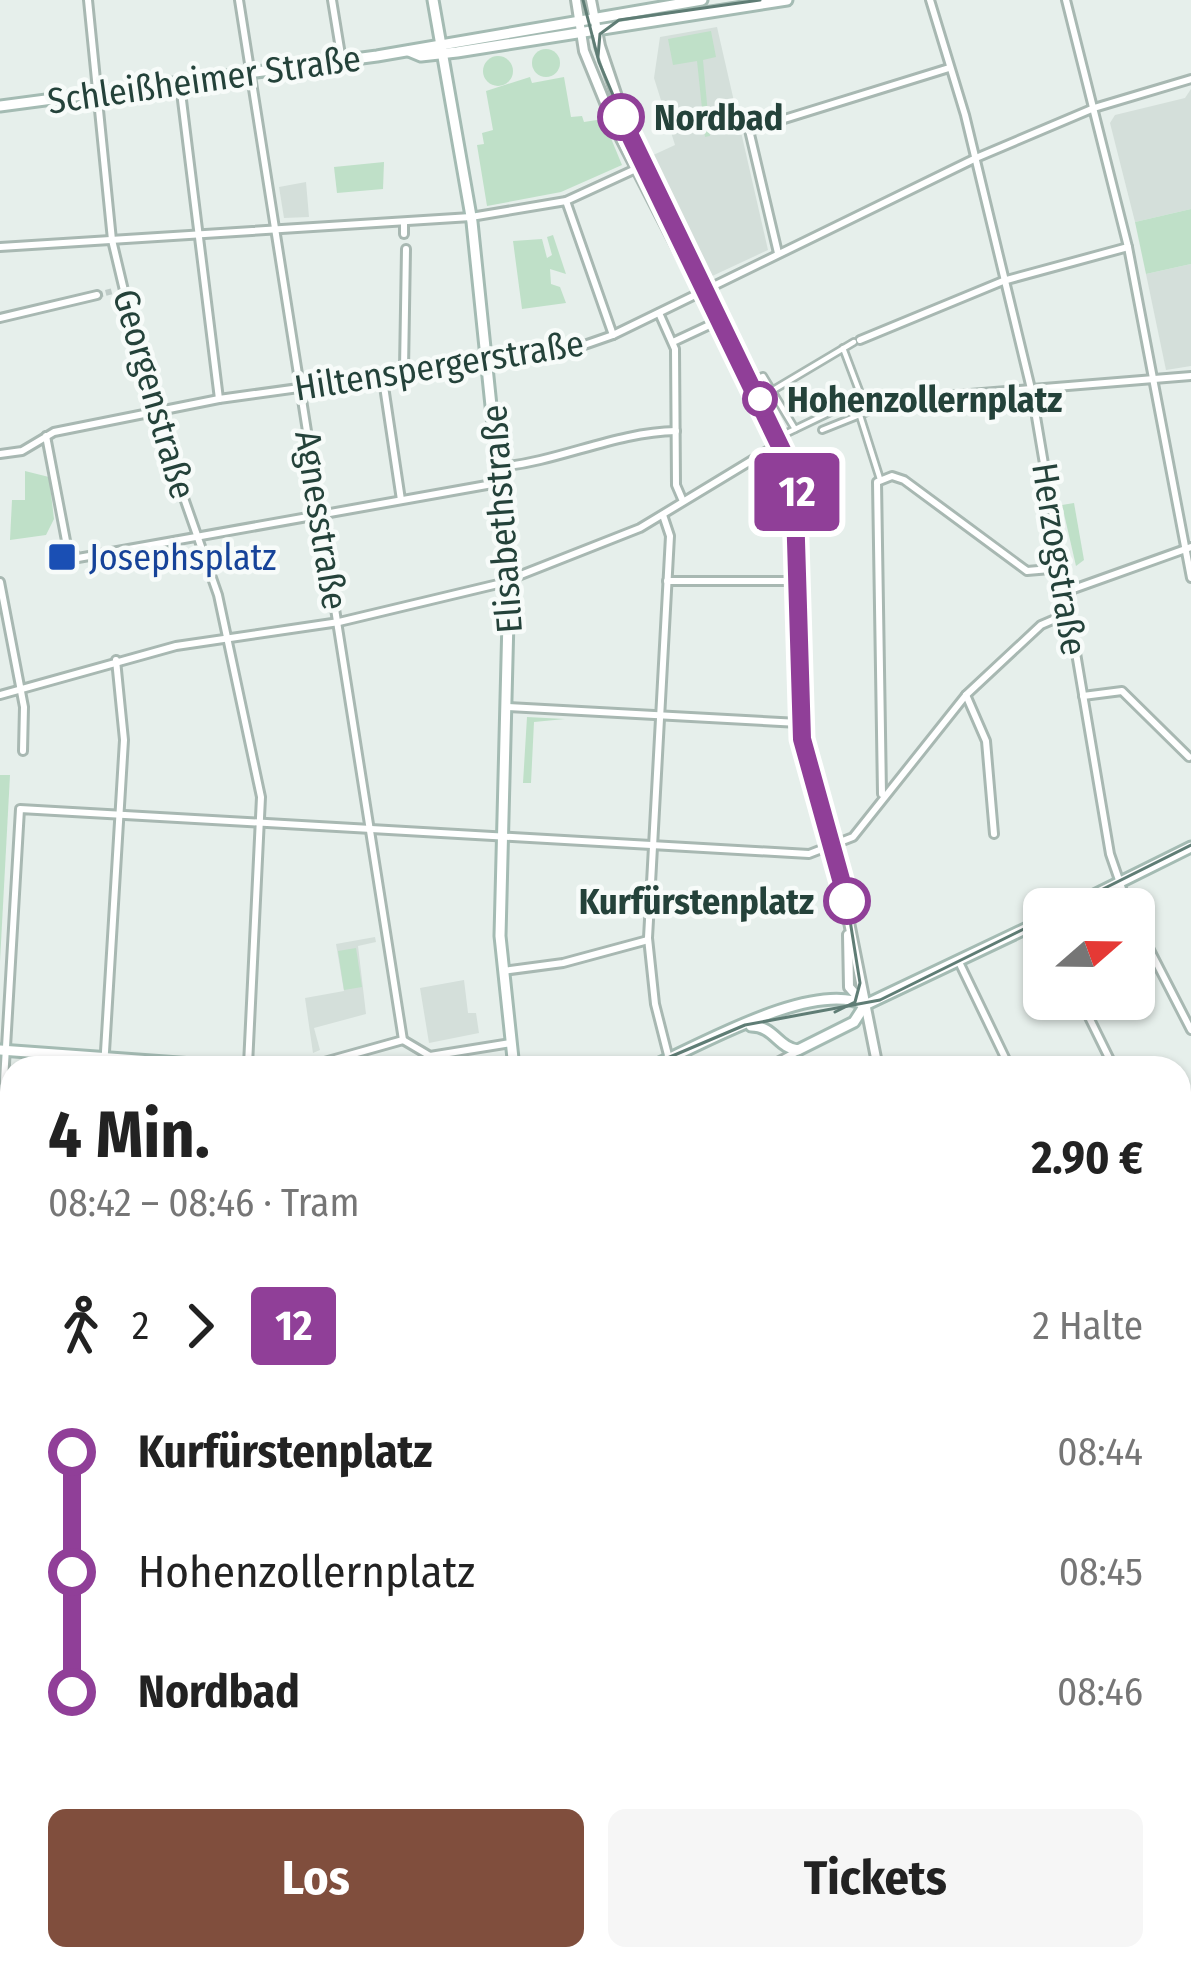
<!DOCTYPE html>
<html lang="de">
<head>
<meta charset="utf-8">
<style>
  :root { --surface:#fff; --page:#f6f6f6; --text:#222; --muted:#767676; --accent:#804e3d }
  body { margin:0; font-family:"Fira Sans Condensed",sans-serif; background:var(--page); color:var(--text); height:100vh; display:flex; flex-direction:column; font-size:45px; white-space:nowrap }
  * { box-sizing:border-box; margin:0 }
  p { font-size:39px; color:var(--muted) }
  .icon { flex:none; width:66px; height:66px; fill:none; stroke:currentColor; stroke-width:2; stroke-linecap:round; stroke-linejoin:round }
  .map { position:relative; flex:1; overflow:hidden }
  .side { position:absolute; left:0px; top:1056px; width:1191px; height:915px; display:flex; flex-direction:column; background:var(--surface); border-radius:36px 36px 0 0; box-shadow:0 3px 9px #0004 }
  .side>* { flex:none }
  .badge { padding:0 24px; border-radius:9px; font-size:42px; line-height:78px }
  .needle { width:78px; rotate:70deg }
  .tools { position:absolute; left:1023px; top:888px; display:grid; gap:24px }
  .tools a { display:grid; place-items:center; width:132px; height:132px; border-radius:18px; background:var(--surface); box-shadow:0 3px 9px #0004; font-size:60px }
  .map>.badge { position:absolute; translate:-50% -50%; box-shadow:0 0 0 6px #fff }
  .legs { display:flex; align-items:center; gap:18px; height:132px; padding:0 48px; font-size:39px }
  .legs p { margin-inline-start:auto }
  .overview { display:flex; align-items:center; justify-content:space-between; height:204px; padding:0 48px }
  h1 { font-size:66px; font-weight:700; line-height:90px }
  .action { display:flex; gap:24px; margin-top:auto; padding:24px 48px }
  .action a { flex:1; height:138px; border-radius:18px; background:var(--accent); color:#fff; font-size:48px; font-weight:700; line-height:138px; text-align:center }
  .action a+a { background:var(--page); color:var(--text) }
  ul { padding:0 48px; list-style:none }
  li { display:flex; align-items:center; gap:42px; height:120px; font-size:45px }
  li i { display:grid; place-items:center; width:18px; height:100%; margin:0 15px; background:currentColor }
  li i::after { content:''; width:30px; height:30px; margin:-15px; border:9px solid; border-radius:50%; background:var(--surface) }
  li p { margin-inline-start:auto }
  li:first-child i { background:linear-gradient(#0000 50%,currentColor 0) }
  li:last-child i { background:linear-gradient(currentColor 50%,#0000 0) }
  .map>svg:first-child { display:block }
  .built { fill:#d4dfda }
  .green { fill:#bfe0c8 }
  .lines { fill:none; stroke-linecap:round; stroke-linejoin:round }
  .minor-tunnel { stroke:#bfccc8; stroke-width:6; stroke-dasharray:6 3; stroke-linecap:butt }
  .pedestrian-casing { stroke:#a8b8b2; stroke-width:10 }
  .minor-casing { stroke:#a8b8b2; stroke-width:12 }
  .tertiary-casing { stroke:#a8b8b2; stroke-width:14 }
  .secondary-casing { stroke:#a4bbb3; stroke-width:15 }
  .pedestrian { stroke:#fff; stroke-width:4.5 }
  .minor { stroke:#fff; stroke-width:6 }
  .tertiary { stroke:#fff; stroke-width:8 }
  .secondary { stroke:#fff; stroke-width:9 }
  .tram { stroke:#5f7d75; stroke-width:3 }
  .line-1-casing { stroke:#fff; stroke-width:27 }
  .line-1 { stroke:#903f98; stroke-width:18 }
  .stop-1-dot { fill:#fff; stroke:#903f98; stroke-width:6 }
  .transit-dot { fill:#1a4fb4; stroke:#f7fbf9; stroke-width:4.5 }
  .labels { text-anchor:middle; stroke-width:9; stroke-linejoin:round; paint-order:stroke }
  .street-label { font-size:36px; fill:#24423a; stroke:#f7fbf9 }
  .stop-label { font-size:36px; font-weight:bold; fill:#24423a; stroke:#f7fbf9; text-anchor:start }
  .transit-label { font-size:36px; fill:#164399; stroke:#f7fbf9; text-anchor:start }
</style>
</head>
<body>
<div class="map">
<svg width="1191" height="1969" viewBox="0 0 1191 1969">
  <rect width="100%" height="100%" fill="#e6efeb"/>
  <g class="built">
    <path d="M717,27L768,250L708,278L649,157L675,145L654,78L660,37Z"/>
    <path d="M1191,89V209L1135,222L1110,123L1115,115L1185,98Z"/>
    <path d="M306,182L309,217L284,218L279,187Z"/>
    <path d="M1191,264V366L1166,370L1146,274Z"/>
    <path d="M375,937L376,942L358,946L366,1014L314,1028L320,1050L313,1053L305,998L344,991L336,944Z"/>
    <path d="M464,980L468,1013H476L479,1033L429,1043L420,988Z"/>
    <rect x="375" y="1959" width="156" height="10"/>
    <path d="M548,1959H760L761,1969H549Z"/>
  </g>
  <g class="green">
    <path d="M711,31L716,57L703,60L710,136L705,137L697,61L673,65L668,39Z"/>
    <circle cx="546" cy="63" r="14"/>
    <circle cx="498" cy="71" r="15"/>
    <path d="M530,77L532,83L564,77L571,117L582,116L584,122L603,119L622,165L561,192L487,206L477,145L484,144L482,133L493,130L486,91Z"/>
    <path d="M384,162L383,189L337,193L334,167Z"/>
    <path d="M1191,209V264L1146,274L1135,222Z"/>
    <path d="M553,235L566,274L550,269L551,284L560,287L566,303L522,309L513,241L542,239L547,258L552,255L547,237Z"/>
    <path d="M25,471L49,477L54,519L46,535L10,540L12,500H25Z"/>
    <path d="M1074,503L1084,560L1076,566L1062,505Z"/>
    <path d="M527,717L565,719L534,722L531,783H523Z"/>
    <path d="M0,775H10L0,961Z"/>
    <path d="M356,948L362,987L344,990L338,951Z"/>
  </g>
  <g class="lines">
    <path class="minor-tunnel" d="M97,295L113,291"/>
    <defs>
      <g id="pedestrian">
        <path d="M843,348L863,401"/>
        <path d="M750,383L763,376L795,429"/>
        <path d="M775,389L854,342"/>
        <path d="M856,403L880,479"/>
        <path d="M788,407L789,411"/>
        <path d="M822,430L897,400"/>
        <path d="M787,433L841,407L897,400"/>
      </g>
      <g id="minor">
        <path d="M88,0L112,240L151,404L218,595L261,797L248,1065L310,1066L403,1040"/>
        <path d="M239,0L403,1040"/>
        <path d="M332,0L342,61"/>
        <path d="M930,0L965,115L1032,393L1110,854L1129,909"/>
        <path d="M1066,0L1128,247L1191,578"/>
        <path d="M180,84L219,399"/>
        <path d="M566,201L613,335"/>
        <path d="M404,222V234"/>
        <path d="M0,247L471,217L566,201L640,167"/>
        <path d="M778,253L749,130L949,68"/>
        <path d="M659,313L675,349L676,485L682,499"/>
        <path d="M0,318L97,295"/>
        <path d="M860,340L1003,281L1128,247"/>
        <path d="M673,342L718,321"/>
        <path d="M404,369L406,249"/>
        <path d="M382,373L401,500"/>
        <path d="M897,400L1191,376"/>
        <path d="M46,436L67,546L78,558L498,483"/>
        <path d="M0,454L22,451L54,432L219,399L567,351L613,335L976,158L1094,108L1191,79"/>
        <path d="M500,467C560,461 616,432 676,431"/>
        <path d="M663,515L670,536L648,938L655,1004L669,1059"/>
        <path d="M667,581H796"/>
        <path d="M0,582L24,707L23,751"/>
        <path d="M1065,592L1191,547"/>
        <path d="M0,695L176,646L339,622L498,584L640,528L777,445"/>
        <path d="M966,695L986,741L994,834"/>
        <path d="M1083,696L1122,691L1189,757"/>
        <path d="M508,707L799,723"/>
        <path d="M882,794L877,482L892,476L904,480L1027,571L1062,568"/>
        <path d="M1134,919L1191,1030"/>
        <path d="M959,962L1010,1068"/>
        <path d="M503,971L563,963L648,940"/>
        <path d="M1080,999L1114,1068"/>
        <path d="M403,1040L430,1056L511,1043"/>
        <path d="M104,1068L124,740L116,660"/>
        <path d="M766,1068L800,1050"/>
        <path d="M1179,1127L1191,1123"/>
        <path d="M0,1149L20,809L809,854L853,837L966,695L1041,625L1069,613"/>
        <path d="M0,1164L12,1165"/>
        <path d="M1179,1258L1191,1313"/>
        <path d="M1179,1330L1191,1327"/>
        <path d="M0,1384L12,1378"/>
        <path d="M0,1456L12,1450"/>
        <path d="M1179,1463L1191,1460"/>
        <path d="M0,1552H12"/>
        <path d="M1179,1653L1191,1650"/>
        <path d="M1179,1733L1187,1890"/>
        <path d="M0,1748L12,1749"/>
        <path d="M366,1959L367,1969"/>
        <path d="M539,1959L540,1969"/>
        <path d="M768,1959V1969"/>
        <path d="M1033,1963L1118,1966L1142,1959"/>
        <path d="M889,1969L890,1959"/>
        <path d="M1173,1969L1174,1959"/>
      </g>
      <g id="tertiary">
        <path d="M576,0L584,51L615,127L791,469L800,739L841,882L878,1068"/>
        <path d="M591,0L600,46L640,165"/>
        <path d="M848,935L849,987L864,1004"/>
        <path d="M0,1294L12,1295"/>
      </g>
      <g id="secondary">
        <path d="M433,0L472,222L509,580L500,936L514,1068"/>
        <path d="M409,51L421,56L457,52L787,0"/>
        <path d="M0,106L377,56L702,0"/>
        <path d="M1066,909L1191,847"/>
        <path d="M865,1005L1044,920"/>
        <path d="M751,1026C774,1026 778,1048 798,1050L854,1022L865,1005"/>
        <path d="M0,1050L248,1068"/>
        <path d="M649,1068C699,1046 814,979 865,1005"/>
        <path d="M1179,1891L1191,1890"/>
        <path d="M1179,1902L1191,1901"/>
        <path d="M0,1944L12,1943"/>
        <path d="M0,1954L12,1953"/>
        <path d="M73,1959L98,1964L114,1959"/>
      </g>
    </defs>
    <use href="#pedestrian" class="pedestrian-casing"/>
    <use href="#minor" class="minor-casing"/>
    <use href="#tertiary" class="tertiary-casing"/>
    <use href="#secondary" class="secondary-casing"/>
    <use href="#pedestrian" class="pedestrian"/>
    <use href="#minor" class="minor"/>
    <use href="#tertiary" class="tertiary"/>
    <use href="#secondary" class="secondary"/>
    <g class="tram">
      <path d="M583,0L599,62L655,194L794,475L802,739L846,895L860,983L855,1002L835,1012"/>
      <path d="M598,56L600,34L619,20L760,0"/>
      <path d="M1063,909L1191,845"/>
      <path d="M644,1068L745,1025L880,1000L1044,919"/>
      <path d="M0,1296H12"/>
    </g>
  </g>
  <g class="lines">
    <defs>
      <path id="line-1" d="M621,117L794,475L802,739L847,901"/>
    </defs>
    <use href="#line-1" class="line-1-casing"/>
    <use href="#line-1" class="line-1"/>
  </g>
  <g class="stop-1-dot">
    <circle cx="621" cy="117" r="21"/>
    <circle cx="760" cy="399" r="15"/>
    <circle cx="847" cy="901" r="21"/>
  </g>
  <rect class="transit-dot" x="47" y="542" width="30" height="30" rx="6"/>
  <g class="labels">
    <g class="street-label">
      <text transform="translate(204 79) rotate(-8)" y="13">Schleißheimer Straße</text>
      <text transform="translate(439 365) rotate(-9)" y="13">Hiltenspergerstraße</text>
      <text transform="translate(155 394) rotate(74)" y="13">Georgenstraße</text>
      <text transform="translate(501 519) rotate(-94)" y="13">Elisabethstraße</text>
      <text transform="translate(322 520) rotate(81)" y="13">Agnesstraße</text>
      <text transform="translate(1060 559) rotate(81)" y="13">Herzogstraße</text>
    </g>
    <g class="stop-label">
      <text x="654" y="130">Nordbad</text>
      <text x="787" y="412">Hohenzollernplatz</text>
      <text x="814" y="914" text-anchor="end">Kurfürstenplatz</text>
    </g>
    <g class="transit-label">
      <text x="89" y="570">Josephsplatz</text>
    </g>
  </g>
</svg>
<div class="tools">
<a><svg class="needle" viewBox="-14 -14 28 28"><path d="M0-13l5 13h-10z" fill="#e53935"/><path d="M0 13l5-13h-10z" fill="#767676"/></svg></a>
</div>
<b class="badge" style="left:797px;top:492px;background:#903f98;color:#fff">12</b>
<section class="side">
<div class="overview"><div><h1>4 Min.</h1><p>08:42 – 08:46 · Tram</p></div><b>2.90 €</b></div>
<div class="legs"><svg class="icon" aria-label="walk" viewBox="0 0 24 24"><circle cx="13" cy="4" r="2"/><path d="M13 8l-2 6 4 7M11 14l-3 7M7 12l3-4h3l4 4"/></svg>2<svg class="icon" aria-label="forward" viewBox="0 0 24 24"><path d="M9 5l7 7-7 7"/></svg><b class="badge" style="background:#903f98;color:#fff">12</b><p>2 Halte</p></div>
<ul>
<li><i style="color:#903f98"></i><b>Kurfürstenplatz</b><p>08:44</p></li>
<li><i style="color:#903f98"></i><span>Hohenzollernplatz</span><p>08:45</p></li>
<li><i style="color:#903f98"></i><b>Nordbad</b><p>08:46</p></li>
</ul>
<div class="action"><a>Los</a><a>Tickets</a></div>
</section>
</div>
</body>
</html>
